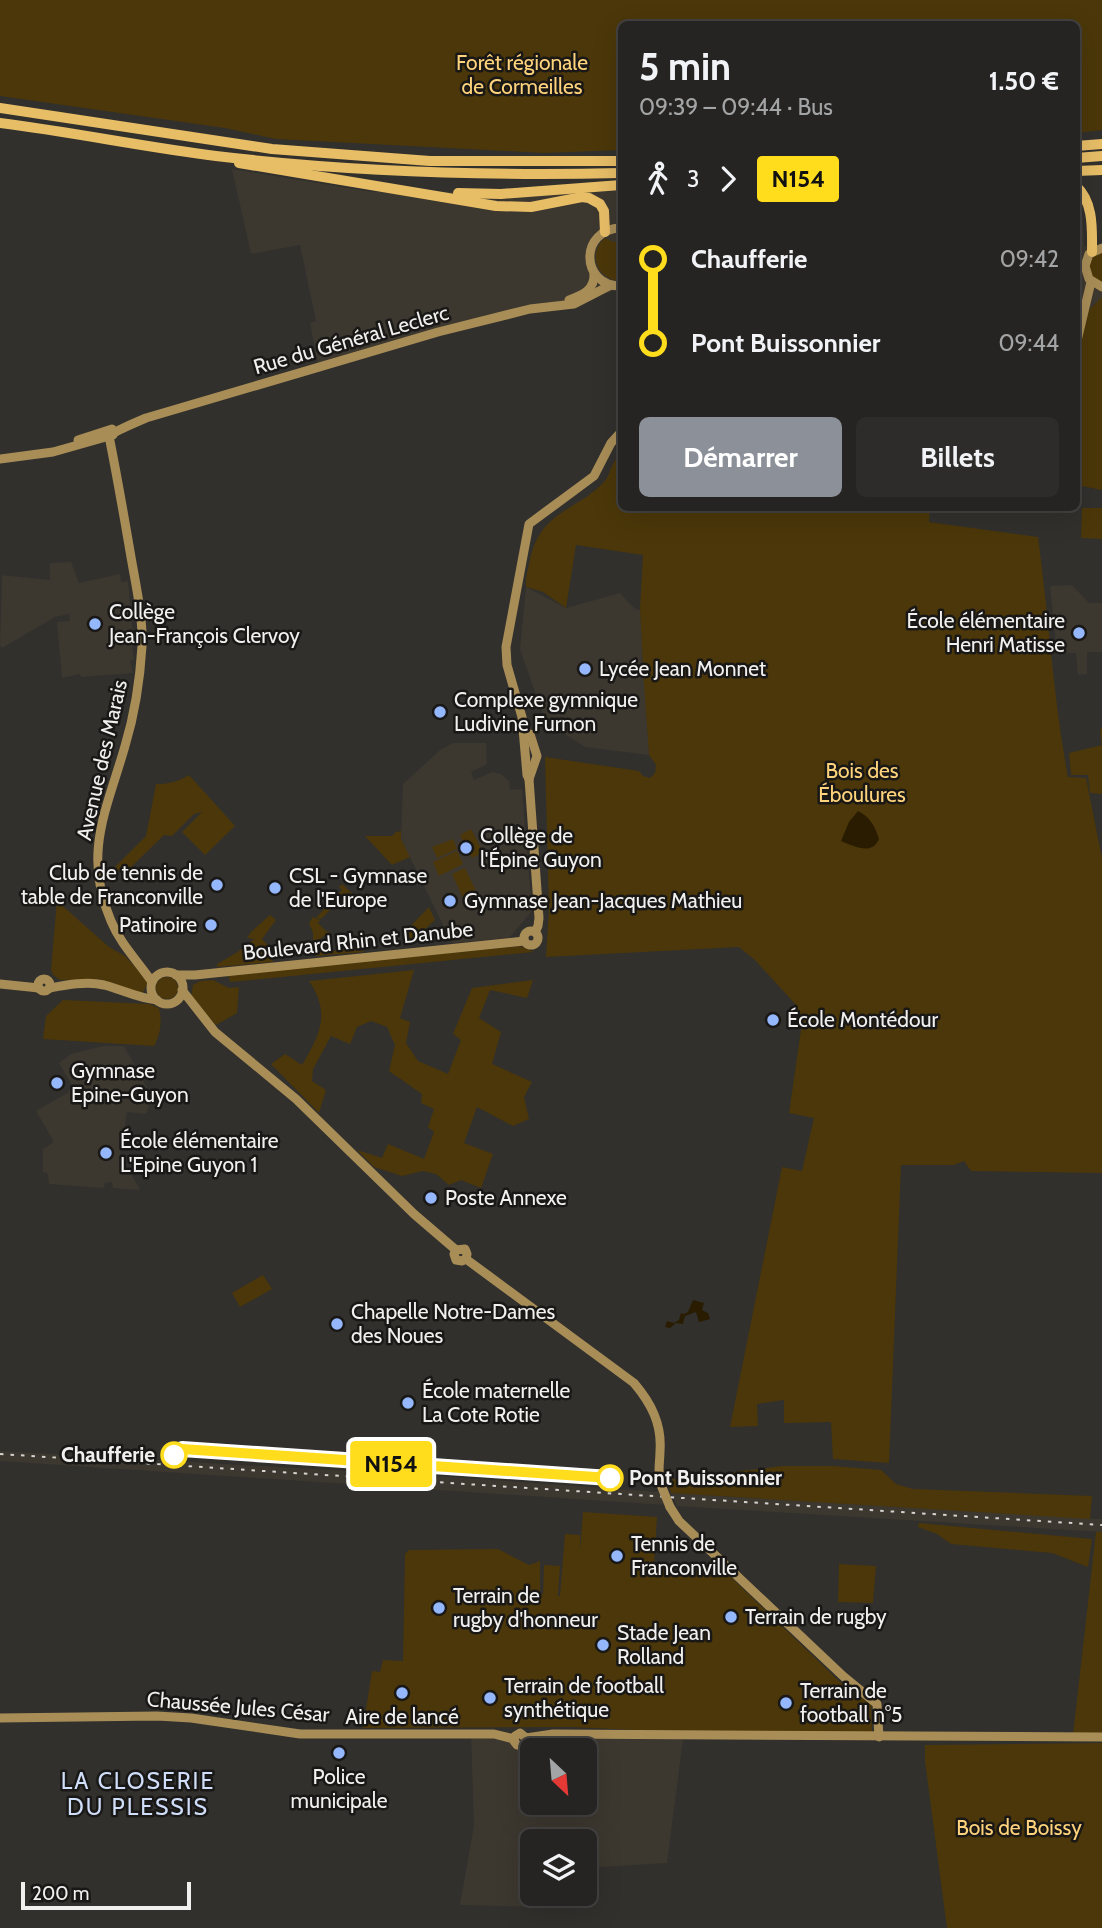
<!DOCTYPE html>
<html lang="fr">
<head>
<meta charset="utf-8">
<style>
  :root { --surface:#252422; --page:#2d2c2a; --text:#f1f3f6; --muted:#a3a4a5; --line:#424140; --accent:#8c9099 }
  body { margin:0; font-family:Cabin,sans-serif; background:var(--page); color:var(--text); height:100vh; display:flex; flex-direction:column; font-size:26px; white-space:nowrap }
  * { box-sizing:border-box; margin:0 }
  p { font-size:23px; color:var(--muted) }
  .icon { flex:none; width:38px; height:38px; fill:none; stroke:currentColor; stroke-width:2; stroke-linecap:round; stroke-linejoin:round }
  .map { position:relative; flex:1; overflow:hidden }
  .sheet { position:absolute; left:618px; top:21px; width:462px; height:490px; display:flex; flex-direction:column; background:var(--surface); border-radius:10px; box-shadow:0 7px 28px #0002,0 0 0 2px var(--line) }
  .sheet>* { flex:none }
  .badge { padding:0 14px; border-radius:5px; font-size:24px; line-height:46px }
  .needle { width:46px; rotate:154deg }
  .controls { position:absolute; left:520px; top:1738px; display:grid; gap:14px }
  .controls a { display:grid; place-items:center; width:77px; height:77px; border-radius:10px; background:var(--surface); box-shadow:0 7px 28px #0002,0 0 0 2px var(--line); font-size:35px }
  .scale { position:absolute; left:21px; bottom:18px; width:170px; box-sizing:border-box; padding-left:7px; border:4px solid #f1f0ee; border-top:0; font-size:19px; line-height:24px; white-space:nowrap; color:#f1f0ee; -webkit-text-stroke:5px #191816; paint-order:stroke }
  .map>.badge { position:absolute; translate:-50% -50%; box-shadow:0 0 0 4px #fff }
  .legs { display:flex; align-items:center; gap:10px; height:77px; padding:0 21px; font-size:23px }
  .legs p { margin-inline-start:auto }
  .overview { display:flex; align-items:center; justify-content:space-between; height:119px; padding:0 21px }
  h1 { font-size:38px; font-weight:700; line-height:52px }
  .button { display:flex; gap:14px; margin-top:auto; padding:14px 21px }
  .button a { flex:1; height:80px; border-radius:10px; background:var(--accent); color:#fff; font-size:28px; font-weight:700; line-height:80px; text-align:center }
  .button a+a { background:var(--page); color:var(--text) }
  ul { padding:0 21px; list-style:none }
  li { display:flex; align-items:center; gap:24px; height:84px; font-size:26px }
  li i { display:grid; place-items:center; width:10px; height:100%; margin:0 9px; background:currentColor }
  li i::after { content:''; width:18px; height:18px; margin:-9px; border:5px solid; border-radius:50%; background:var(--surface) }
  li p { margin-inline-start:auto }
  li:first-child i { background:linear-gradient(#0000 50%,currentColor 0) }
  li:last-child i { background:linear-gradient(currentColor 50%,#0000 0) }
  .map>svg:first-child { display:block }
  .built { fill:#3c372f; fill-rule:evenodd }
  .green { fill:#4b3709 }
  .water { fill:#291c01 }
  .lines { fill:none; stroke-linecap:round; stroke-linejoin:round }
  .secondary { stroke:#a88d57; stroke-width:9 }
  .highway { stroke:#e7bd66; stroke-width:10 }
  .rail { stroke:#d4d3d0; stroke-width:2; stroke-dasharray:3.5 7; stroke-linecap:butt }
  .secondary-bridge { stroke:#a88d57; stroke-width:9 }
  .line-1-casing { stroke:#fff; stroke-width:16 }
  .line-1 { stroke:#ffdc1c; stroke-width:10 }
  .poi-dot { fill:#94b7fd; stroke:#191816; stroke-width:2.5 }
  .stop-1-dot { fill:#fff; stroke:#ffdc1c; stroke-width:3.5 }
  .labels { text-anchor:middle; stroke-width:5; stroke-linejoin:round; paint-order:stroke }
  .park-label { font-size:21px; fill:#fed37b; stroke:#191816 }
  .street-label { font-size:21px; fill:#f1f0ee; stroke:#191816 }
  .poi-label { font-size:21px; fill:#f1f0ee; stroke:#191816; text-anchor:start }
  .stop-label { font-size:21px; font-weight:bold; fill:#f1f0ee; stroke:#191816; text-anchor:end }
  .neighbourhood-label { font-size:23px; letter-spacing:2px; fill:#d0def9; stroke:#191816 }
</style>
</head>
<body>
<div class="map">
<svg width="1102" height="1928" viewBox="0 0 1102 1928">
  <rect width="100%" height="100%" fill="#31302d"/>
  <g class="built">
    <path d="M232,169L373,192L621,191V289L318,365L310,323L316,321L300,245L251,254Z"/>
    <path d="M1076,198L1081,201L1084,246L1102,247V297L1088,311L1076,358Z"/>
    <path d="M71,562L79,583L120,574L121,582L128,581L134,646L132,647L134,660H130L133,673L81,677L80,674L62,678L57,622L70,621L69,614L55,617L2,648L0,645L2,575L50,580V563Z"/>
    <path d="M1072,585L1089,603H1102V652H1087V674L1078,675L1076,653H1068L1063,651V643H1056L1050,586Z"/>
    <path d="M526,587L566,608L620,593L635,609L640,610L649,755L585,747L546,722L520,650Z"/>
    <path d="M453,743H486L487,764L471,772L474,780L492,772L501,774L509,781L510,790L522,789L532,911L509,938L452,943L401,839L403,784L440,750Z"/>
    <path d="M103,1046H124L149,1091L160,1090V1106L149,1105L146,1114L127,1112L120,1154L140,1190L113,1188L112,1182L105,1183L104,1188L49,1184L48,1174L43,1172V1149L54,1142L36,1111L69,1092V1090L73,1087L59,1063L71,1054Z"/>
    <path d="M0,1451L436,1476L660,1492L666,1505L0,1461Z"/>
    <path d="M671,1493L1102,1519V1532L677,1506Z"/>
    <path d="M471,1734L683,1739L667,1863L585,1868L584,1841H532V1894H573V1908L460,1905L474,1825ZM532,1750H584V1802H532Z"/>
  </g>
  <g class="green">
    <path d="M0,0H1102V130L1076,133V24H621V150L544,153L276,139L225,128L0,96Z"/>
    <path d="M605,238L613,242L621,241V281C597,280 587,254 605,238Z"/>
    <path d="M1102,251V283C1091,278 1089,272 1090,260Z"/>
    <path d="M1102,297V490L1076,485V358L1088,311Z"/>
    <path d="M621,455V508H930L929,522L1038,537C1049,617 1053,698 1068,777L1086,778L1102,858V1173L971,1171L964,1161L954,1165H901L889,1463L833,1459L831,1422L784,1423V1400L757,1404L758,1426L730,1427L782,1167L802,1171L814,1118L789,1113L802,1023L796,1005L755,960L739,947L546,957L549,910L545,757L639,771L643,776L650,778L655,773L656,765L649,755L644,683L640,609L643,555L576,545L566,608L543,592L526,587C525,578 528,569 530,560C540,511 575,512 604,482C612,473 610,462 621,455Z"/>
    <path d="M1082,508H1102V539L1081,538Z"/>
    <path d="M1102,728V794L1090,793L1088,775H1071L1069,753L1102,745L1100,729Z"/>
    <path d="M189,775L235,826L205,855L182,832L202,812L194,814L172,836L164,835L123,875L115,867L146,836L156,784C167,785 182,780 189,775Z"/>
    <path d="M471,829L483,852L472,858L460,835Z"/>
    <path d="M401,831V839L410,857L392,865L365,836H392L396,832Z"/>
    <path d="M453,839L457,849L437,858L432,847Z"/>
    <path d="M457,851L463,864L439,876L433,862Z"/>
    <path d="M465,868L476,891L463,898L452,874Z"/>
    <path d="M342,884L356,897L352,901L354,897L348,892L321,919L316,918L342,890L339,887Z"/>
    <path d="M57,901L109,947L125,956L148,981L144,991L138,993L99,979L60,980L53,975L51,969Z"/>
    <path d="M429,907L435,920L411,942L403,934Z"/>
    <path d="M270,915L276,920L262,939L276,954L272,962L217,967V964C233,955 239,952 254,939L247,938L251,932Z"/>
    <path d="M313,917L320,920L318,923L327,932L331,931L313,944V933L309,923Z"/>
    <path d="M320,946C334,956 349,947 365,952L316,956L315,949Z"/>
    <path d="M520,946L534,952L230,982L228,974Z"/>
    <path d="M414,970L400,1018L410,1022L406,1043L418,1061L448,1074L461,1040L453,1034L472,988L533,980L527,998L490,990L479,1018L501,1032L492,1064L532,1082L524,1097L529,1119L513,1126L477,1107L464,1143L493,1154L481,1188L461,1180L449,1185L436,1174L423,1171L402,1176L374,1167L357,1150L382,1158L388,1144L424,1159L434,1132L428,1127L434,1109L421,1103L422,1094L389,1071L395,1045L387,1027L371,1021L357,1027L350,1044L331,1036L313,1069L312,1081L326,1090L319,1113L271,1064L285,1054L302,1065C320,1035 331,1013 309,981Z"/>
    <circle cx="167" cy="988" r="11"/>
    <path d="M213,980L229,988L239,987L237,1013L216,1025L191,998L193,985L200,981Z"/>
    <path d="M63,1000L149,1004L159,1008C162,1022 161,1034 154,1046L43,1039L46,1016Z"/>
    <path d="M263,1275L272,1289L240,1307L232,1293Z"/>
    <path d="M782,1466H833L881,1470L896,1484L913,1489L1092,1496L1090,1519L671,1493L667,1480Z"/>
    <path d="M583,1512L657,1517L654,1566L672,1572L700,1571L712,1559L839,1681L871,1705L872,1732L658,1731L571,1727L363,1728L372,1671L380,1672L383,1660L403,1661L405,1554L409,1550L498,1549L529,1565L540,1561V1594H543L544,1565L560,1566L558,1596H560L565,1534L580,1535V1551Z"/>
    <path d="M919,1523L1092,1539L1088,1567L1052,1553L951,1544L937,1534L918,1527Z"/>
    <path d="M1096,1532H1102V1735H1073Z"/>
    <path d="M839,1564L876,1566L873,1603L838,1602Z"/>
    <path d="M1102,1743V1928H947L925,1761V1745Z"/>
  </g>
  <g class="water">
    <path d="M858,811C870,817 875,826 879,839C872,856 854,846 841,841L849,822Z"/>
    <path d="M693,1300L704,1303L702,1310L708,1313L710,1319L699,1322L696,1312L685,1316L683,1324L676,1323L670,1328L665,1327L667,1321L674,1323L679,1320L681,1313L684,1314L688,1312Z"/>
  </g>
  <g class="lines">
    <g class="secondary">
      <path d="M621,228C579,229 580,286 621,286"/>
      <path d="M1102,248L1089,254L1085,266L1089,279L1102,287"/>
      <path d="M569,300C583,295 595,290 594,273"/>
      <path d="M1076,345L1091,282"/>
      <path d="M109,436C117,476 124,516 131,557C136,586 143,616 142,646C140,680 135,713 125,746C107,809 82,854 111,921C121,945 138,961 152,982"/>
      <path d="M109,436C113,432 139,421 146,418L438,332L530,309L574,304L611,285"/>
      <path d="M78,440L112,429"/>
      <path d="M0,459L53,452L113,435"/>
      <path d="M529,779L537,756L530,734"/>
      <circle cx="531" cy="938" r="7"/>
      <path d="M535,932L538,926L539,918L529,779L527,775L522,717L507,665L506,647L529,524L594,476L611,443L621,432"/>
      <circle cx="167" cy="988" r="16"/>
      <path d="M176,975H195L524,941"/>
      <circle cx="44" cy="985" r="6"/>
      <path d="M0,984L39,988"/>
      <path d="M50,988C66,985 87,981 104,985C123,990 137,998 157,1000"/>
      <path d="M182,990L215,1032L296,1099L414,1214L456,1250L465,1249L467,1254L466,1259L462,1261L456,1260L454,1254L456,1250"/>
      <path d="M466,1259L634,1383C651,1403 662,1424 660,1451C660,1463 657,1473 661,1485"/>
      <path d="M670,1507L679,1521L843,1676L877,1704L879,1737"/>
      <path d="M0,1718L157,1716L191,1718L300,1734H494L514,1739"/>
      <path d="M526,1738L525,1743L521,1746L517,1745L514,1741L515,1736L520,1733L526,1738L553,1734L1102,1737"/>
    </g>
    <g class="highway">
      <path d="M0,108L272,149L430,161H621"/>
      <path d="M0,123C72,132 144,147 216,156C351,172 486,176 621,173"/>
      <path d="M1076,146L1102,144"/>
      <path d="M1076,158L1102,156"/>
      <path d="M239,163L496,206L531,207L582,197L589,198L600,204L604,211L605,232"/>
      <path d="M1076,171L1102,170"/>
      <path d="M1076,186C1094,202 1092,230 1092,252"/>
      <path d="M458,193L501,194L621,185"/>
    </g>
    <path class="rail" d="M0,1454L1102,1525"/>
    <path class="secondary-bridge" d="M661,1485L670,1507"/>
  </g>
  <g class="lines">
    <defs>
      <path id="line-1" d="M174,1455L182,1449L610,1478"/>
    </defs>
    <use href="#line-1" class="line-1-casing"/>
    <use href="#line-1" class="line-1"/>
  </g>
  <g class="poi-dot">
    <circle cx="95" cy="624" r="7"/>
    <circle cx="1079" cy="633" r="7"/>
    <circle cx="585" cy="669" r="7"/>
    <circle cx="440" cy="712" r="7"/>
    <circle cx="466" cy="848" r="7"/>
    <circle cx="217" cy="885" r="7"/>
    <circle cx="275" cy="888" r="7"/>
    <circle cx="450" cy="901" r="7"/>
    <circle cx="211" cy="925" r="7"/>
    <circle cx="773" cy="1020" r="7"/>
    <circle cx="57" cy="1083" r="7"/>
    <circle cx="106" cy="1153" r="7"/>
    <circle cx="431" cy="1198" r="7"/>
    <circle cx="337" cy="1324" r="7"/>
    <circle cx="408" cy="1403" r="7"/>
    <circle cx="617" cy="1556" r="7"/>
    <circle cx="439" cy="1608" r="7"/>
    <circle cx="731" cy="1617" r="7"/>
    <circle cx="603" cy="1645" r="7"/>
    <circle cx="402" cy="1693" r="7"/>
    <circle cx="490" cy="1698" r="7"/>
    <circle cx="786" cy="1703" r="7"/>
    <circle cx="339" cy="1753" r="7"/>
  </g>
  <g class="stop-1-dot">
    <circle cx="174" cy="1455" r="12"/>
    <circle cx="610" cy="1478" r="12"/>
  </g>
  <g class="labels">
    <g class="park-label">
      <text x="522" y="70">Forêt régionale<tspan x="522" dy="24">de Cormeilles</tspan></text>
      <text x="862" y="778">Bois des<tspan x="862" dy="24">Éboulures</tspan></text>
      <text x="1019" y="1835">Bois de Boissy</text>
    </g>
    <g class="street-label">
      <text transform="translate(351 340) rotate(-16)" y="7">Rue du Général Leclerc</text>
      <text transform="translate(102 760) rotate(-77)" y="7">Avenue des Marais</text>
      <text transform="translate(358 941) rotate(-6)" y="7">Boulevard Rhin et Danube</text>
      <text transform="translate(238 1707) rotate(5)" y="7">Chaussée Jules César</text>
    </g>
    <g class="poi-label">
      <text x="109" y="619">Collège<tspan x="109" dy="24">Jean-François Clervoy</tspan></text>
      <text x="1065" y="628" text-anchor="end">École élémentaire<tspan x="1065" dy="24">Henri Matisse</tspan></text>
      <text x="599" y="676">Lycée Jean Monnet</text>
      <text x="454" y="707">Complexe gymnique<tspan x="454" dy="24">Ludivine Furnon</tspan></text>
      <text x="480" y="843">Collège de<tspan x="480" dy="24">l'Épine Guyon</tspan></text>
      <text x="203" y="880" text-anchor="end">Club de tennis de<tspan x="203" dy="24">table de Franconville</tspan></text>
      <text x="289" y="883">CSL - Gymnase<tspan x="289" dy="24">de l'Europe</tspan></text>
      <text x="464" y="908">Gymnase Jean-Jacques Mathieu</text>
      <text x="197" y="932" text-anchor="end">Patinoire</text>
      <text x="787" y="1027">École Montédour</text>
      <text x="71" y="1078">Gymnase<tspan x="71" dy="24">Epine-Guyon</tspan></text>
      <text x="120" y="1148">École élémentaire<tspan x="120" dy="24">L'Epine Guyon 1</tspan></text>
      <text x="445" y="1205">Poste Annexe</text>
      <text x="351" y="1319">Chapelle Notre-Dames<tspan x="351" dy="24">des Noues</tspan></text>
      <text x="422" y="1398">École maternelle<tspan x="422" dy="24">La Cote Rotie</tspan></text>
      <text x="631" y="1551">Tennis de<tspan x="631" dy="24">Franconville</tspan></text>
      <text x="453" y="1603">Terrain de<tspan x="453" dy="24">rugby d'honneur</tspan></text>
      <text x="745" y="1624">Terrain de rugby</text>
      <text x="617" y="1640">Stade Jean<tspan x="617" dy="24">Rolland</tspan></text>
      <text x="504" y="1693">Terrain de football<tspan x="504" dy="24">synthétique</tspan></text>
      <text x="800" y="1698">Terrain de<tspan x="800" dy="24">football n°5</tspan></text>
      <text x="402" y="1724" text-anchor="middle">Aire de lancé</text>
      <text x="339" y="1784" text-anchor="middle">Police<tspan x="339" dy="24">municipale</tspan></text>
    </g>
    <g class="stop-label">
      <text x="155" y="1462">Chaufferie</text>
      <text x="629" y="1485" text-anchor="start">Pont Buissonnier</text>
    </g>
    <g class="neighbourhood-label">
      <text x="138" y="1789">LA CLOSERIE<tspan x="138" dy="26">DU PLESSIS</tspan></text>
    </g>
  </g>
</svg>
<div class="controls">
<a><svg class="needle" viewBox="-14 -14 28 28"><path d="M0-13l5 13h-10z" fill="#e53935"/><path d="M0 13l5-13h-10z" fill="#a3a4a5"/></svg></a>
<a><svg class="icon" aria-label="layers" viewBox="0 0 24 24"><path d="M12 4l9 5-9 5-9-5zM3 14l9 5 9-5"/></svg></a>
</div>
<div class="scale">200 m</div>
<b class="badge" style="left:391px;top:1464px;background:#ffdc1c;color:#111">N154</b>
<section class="sheet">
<div class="overview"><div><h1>5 min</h1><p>09:39 – 09:44 · Bus</p></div><b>1.50 €</b></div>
<div class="legs"><svg class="icon" aria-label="walk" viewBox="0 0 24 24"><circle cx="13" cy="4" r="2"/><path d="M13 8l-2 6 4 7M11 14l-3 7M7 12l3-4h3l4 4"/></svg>3<svg class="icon" aria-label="forward" viewBox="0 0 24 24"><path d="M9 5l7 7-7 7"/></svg><b class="badge" style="background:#ffdc1c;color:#111">N154</b></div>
<ul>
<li><i style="color:#ffdc1c"></i><b>Chaufferie</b><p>09:42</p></li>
<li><i style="color:#ffdc1c"></i><b>Pont Buissonnier</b><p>09:44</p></li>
</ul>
<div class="button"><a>Démarrer</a><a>Billets</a></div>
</section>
</div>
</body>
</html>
